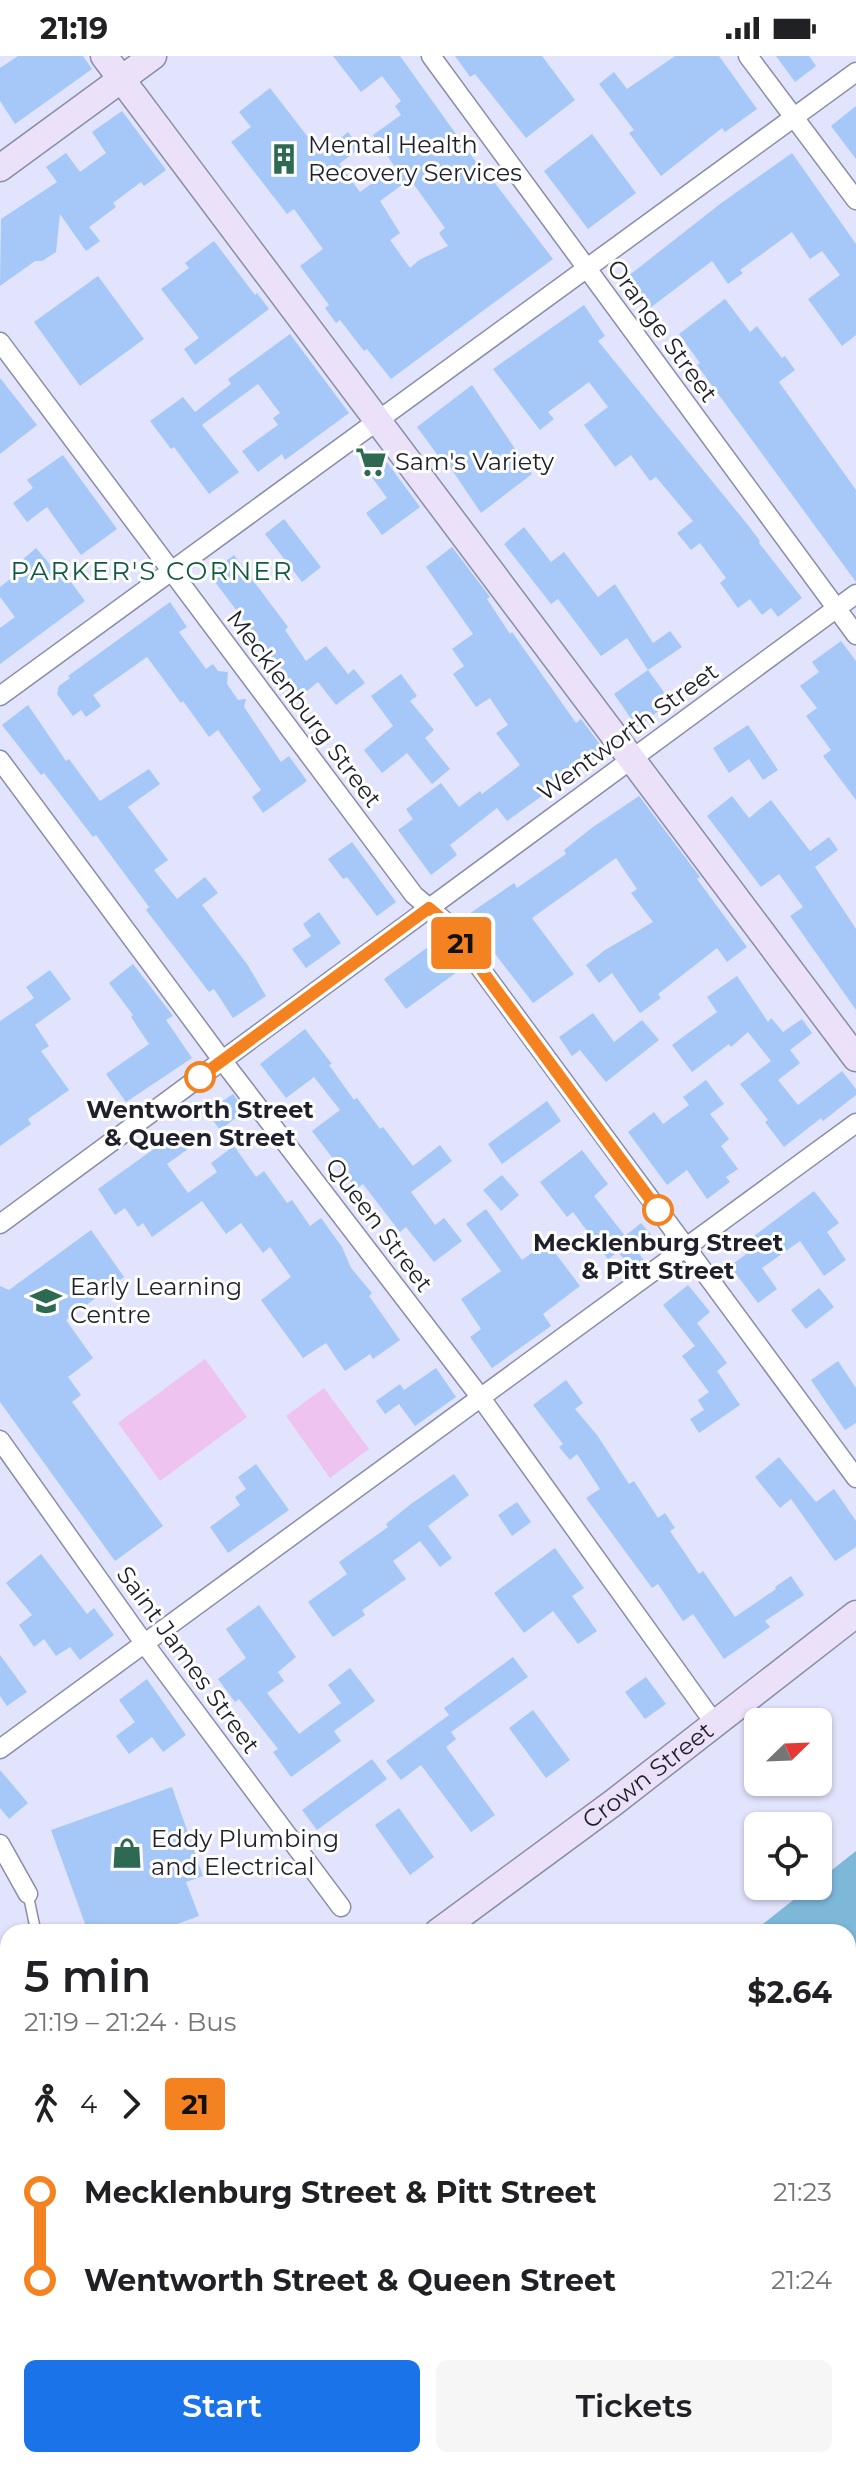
<!DOCTYPE html>
<html lang="en">
<head>
<meta charset="utf-8">
<style>
  :root { --surface:#fff; --page:#f6f6f6; --text:#202124; --muted:#757577; --accent:#1a73e8 }
  body { margin:0; font-family:Montserrat,sans-serif; background:var(--page); color:var(--text); height:100vh; display:flex; flex-direction:column; font-size:30px; white-space:nowrap }
  * { box-sizing:border-box; margin:0 }
  p { font-size:26px; color:var(--muted) }
  .icon { flex:none; width:44px; height:44px; fill:none; stroke:currentColor; stroke-width:2; stroke-linecap:round; stroke-linejoin:round }
  .map { position:relative; flex:1; overflow:hidden }
  .details { position:absolute; left:0px; top:1868px; width:856px; height:544px; display:flex; flex-direction:column; background:var(--surface); border-radius:24px 24px 0 0; box-shadow:0 2px 6px #0004 }
  .details>* { flex:none }
  .badge { padding:0 16px; border-radius:6px; font-size:28px; line-height:52px }
  .needle { width:52px; rotate:67deg }
  .controls { position:absolute; left:744px; top:1652px; display:grid; gap:16px }
  .controls a { display:grid; place-items:center; width:88px; height:88px; border-radius:12px; background:var(--surface); box-shadow:0 2px 6px #0004; font-size:40px }
  .map>.badge { position:absolute; translate:-50% -50%; box-shadow:0 0 0 4px #fff }
  .legs { display:flex; align-items:center; gap:12px; height:88px; padding:0 24px; font-size:26px }
  .legs p { margin-inline-start:auto }
  .head { display:flex; align-items:center; justify-content:space-between; height:136px; padding:0 24px }
  h1 { font-size:44px; font-weight:600; line-height:60px }
  .action { display:flex; gap:16px; margin-top:auto; padding:16px 24px }
  .action a { flex:1; height:92px; border-radius:12px; background:var(--accent); color:#fff; font-size:32px; font-weight:600; line-height:92px; text-align:center }
  .action a+a { background:var(--page); color:var(--text) }
  ul { padding:0 24px; list-style:none }
  li { display:flex; align-items:center; gap:28px; height:88px; font-size:30px }
  li i { display:grid; place-items:center; width:12px; height:100%; margin:0 10px; background:currentColor }
  li i::after { content:''; width:20px; height:20px; margin:-10px; border:6px solid; border-radius:50%; background:var(--surface) }
  li p { margin-inline-start:auto }
  li:first-child i { background:linear-gradient(#0000 50%,currentColor 0) }
  li:last-child i { background:linear-gradient(currentColor 50%,#0000 0) }
  .status { display:flex; justify-content:space-between; align-items:center; height:56px; padding:0 40px; background:var(--surface); direction:ltr }
  .status svg { height:22px; fill:currentColor }
  .map>svg:first-child { display:block }
  .green { fill:#eec3ef }
  .water { fill:#7db8d9 }
  .building { fill:#a5c8f8; fill-rule:evenodd }
  .lines { fill:none; stroke-linecap:round; stroke-linejoin:round }
  .lane-casing { stroke:#898da8; stroke-width:12 }
  .street-casing { stroke:#898da8; stroke-width:21 }
  .secondary-casing { stroke:#898da8; stroke-width:29 }
  .lane { stroke:#fff; stroke-width:9 }
  .street { stroke:#fff; stroke-width:18 }
  .secondary { stroke:#ebe1f8; stroke-width:26 }
  .line-1-casing { stroke:#fff; stroke-width:18 }
  .line-1 { stroke:#f58220; stroke-width:12 }
  .stop-1-dot { fill:#fff; stroke:#f58220; stroke-width:4 }
  .labels { text-anchor:middle; stroke-width:6; stroke-linejoin:round; paint-order:stroke }
  .poi-label { font-size:24px; fill:#1f202b; stroke:#fff; text-anchor:start }
  .street-label { font-size:24px; fill:#1f202b; stroke:#fff }
  .stop-label { font-size:24px; font-weight:bold; fill:#1f202b; stroke:#fff }
  .neighbourhood-label { font-size:26px; letter-spacing:2px; fill:#115a41; stroke:#fff }
</style>
</head>
<body>
<div class="status"><b>21:19</b><svg viewBox="0 0 49 12"><path d="M0 12V9h3v3zM5 12V6h3v6zM10 12V3h3v9zM15 12V0h3v12zM26 1h20v11H26zM47 4h2v5h-2z"/></svg></div>
<div class="map">
<svg width="856" height="2412" viewBox="0 0 856 2412">
  <rect width="100%" height="100%" fill="#e1e4fc"/>
  <g class="green">
    <path d="M205,1303L247,1361L160,1425L118,1367Z"/>
    <path d="M324,1332L369,1393L330,1422L286,1360Z"/>
  </g>
  <path class="water" d="M856,1795V2412H133L134,2404H848V1876H753L811,1830H818V1825Z"/>
  <g class="building">
    <path d="M18,0H83L92,13L15,68L0,45V12Z"/>
    <path d="M333,0H400L489,124L491,122L553,203L391,323L367,293L364,295L340,264L336,267L325,252L329,249L300,210L323,193L294,153L287,158L231,86L251,71L239,56L270,32L321,98L348,76L360,92L339,108L360,136L395,111L373,79L401,59L395,50L401,45L382,20L361,36ZM410,123L445,172L439,177L448,190L419,204L410,212L390,184L400,177L380,145Z"/>
    <path d="M455,0H542L575,44L526,82L475,18L470,21Z"/>
    <path d="M675,0H719L757,53L725,76L722,72L661,120L629,77L634,74L599,28L614,16L627,33Z"/>
    <path d="M776,0H809L816,10L795,26Z"/>
    <path d="M856,50V103L831,70Z"/>
    <path d="M122,55L166,114L144,130L141,126L113,147L116,151L89,171L100,185L86,195L60,158L56,196L42,205H35L0,230L1,163L57,126L46,111L66,97L80,116L106,97L92,76Z"/>
    <path d="M592,78L636,137L588,173L544,115Z"/>
    <path d="M792,97L856,188V279L842,290L808,243L840,219L822,195L810,203L792,176L740,214L743,217L728,228L712,205L650,252L627,221L720,148Z"/>
    <path d="M214,185L255,239L257,237L269,253L195,309L184,293L199,282L161,233L189,212L185,207Z"/>
    <path d="M98,220L144,283L80,330L34,266Z"/>
    <path d="M725,243L750,276L757,270L782,302L785,300L795,314L779,326L856,434V526L697,309L700,307L679,278Z"/>
    <path d="M584,249L605,280L598,285L747,468L760,485L759,487L802,542L778,561L771,552L762,559L750,543L738,552L720,527L726,522L700,487L691,494L677,477L693,465L656,421L650,425L631,399L615,411L584,369L608,351L589,326L548,356L554,363L540,374L493,313Z"/>
    <path d="M290,278L349,357L285,404L282,398L258,416L242,395L278,369L273,362L280,357L258,328L202,369L239,416L209,438L174,391L171,393L150,365L183,341L195,356L231,328L228,323Z"/>
    <path d="M0,322L37,369L0,398Z"/>
    <path d="M472,329L532,418L481,457L442,399L439,401L417,371Z"/>
    <path d="M378,394L420,451L382,479L366,457L387,442L361,406Z"/>
    <path d="M63,399L117,473L81,499L47,451L27,466L13,447L33,432L27,424Z"/>
    <path d="M284,463L321,511L302,526L265,478Z"/>
    <path d="M524,471L551,506L564,496L598,541L615,528L653,587L670,575L682,591L648,614L627,582L601,600L558,543L551,548L504,488Z"/>
    <path d="M452,491L490,541L487,543L510,578L512,576L576,667L581,663L605,695L507,765L497,752L450,789L457,799L431,819L398,774L413,763L406,753L441,727L459,751L480,735L482,738L520,709L496,677L508,669L490,642L476,651L453,618L464,610L452,593L473,578L426,511Z"/>
    <path d="M36,492L63,524L67,521L85,545L0,608V572L15,561L0,541V531L26,511L21,505Z"/>
    <path d="M234,499L288,571L285,574L306,605L326,590L348,618L354,613L365,627L336,649L318,626L301,640L209,518Z"/>
    <path d="M170,546L187,571L179,576L206,613L213,608L218,615L228,616L227,628L238,644L246,643L244,651L281,706L289,700L307,725L263,757L252,741L261,734L218,674L209,681L183,645L181,647L147,601L93,639L101,650L86,661L81,654L73,660L57,638L59,630L70,622L68,620Z"/>
    <path d="M841,585L856,605V744L823,700L831,694L806,660L817,652L800,630L819,616L812,606Z"/>
    <path d="M648,614L671,646L637,671L614,638Z"/>
    <path d="M401,618L417,640L410,645L434,674L425,682L450,713L432,728L407,697L382,717L364,694L393,670L371,640Z"/>
    <path d="M28,649L66,705L69,703L100,745L149,713L160,728L128,751L168,804L154,814L177,843L205,821L218,837L202,849L247,908L266,940L233,962L214,933L209,936L146,854L149,851L96,779L93,781L44,717L41,719L2,669Z"/>
    <path d="M748,669L778,714L763,724L749,703L729,717L713,692Z"/>
    <path d="M639,740L700,821L697,823L747,891L727,906L717,892L658,938L661,942L640,957L612,917L599,927L586,909L605,894L653,866L631,837L637,833L616,802L532,862L574,918L533,947L466,860L514,827L517,832L566,798L564,794L593,771Z"/>
    <path d="M732,740L749,762L771,744L810,795L829,781L838,794L815,811L856,873V954L790,860L803,851L779,818L761,831L707,760Z"/>
    <path d="M352,786L396,846L377,860L347,821L343,823L328,803Z"/>
    <path d="M319,856L341,887L306,912L292,893L311,880L303,868Z"/>
    <path d="M435,886L457,916L406,953L384,923Z"/>
    <path d="M133,908L173,960L166,964L192,1002L126,1046L106,1018L149,988L131,961L133,959L109,927Z"/>
    <path d="M50,914L71,943L35,969L49,990L41,995L69,1034L28,1063L31,1068L0,1090V965L34,942L26,931Z"/>
    <path d="M737,920L768,966L771,962L783,976L802,963L812,977L790,994L800,1007L778,1024L798,1049L842,1015L856,1033V1039L823,1065L821,1062L784,1091L765,1066L768,1064L740,1028L771,1005L748,976L731,991L729,988L692,1016L672,989L717,956L707,941Z"/>
    <path d="M593,957L614,986L642,964L659,984L606,1026L580,994L572,1000L559,981Z"/>
    <path d="M305,973L332,1008L329,1009L354,1044L357,1042L380,1073L383,1071L413,1110L440,1089L452,1105L411,1136L435,1169L444,1162L462,1185L434,1206L406,1171L400,1176L363,1128L356,1133L312,1075L340,1054L314,1021L286,1042L260,1008Z"/>
    <path d="M706,1024L724,1048L710,1058L729,1083L721,1090L738,1113L726,1121L730,1126L707,1143L687,1114L667,1129L628,1076L654,1056L663,1068L689,1049L683,1041Z"/>
    <path d="M233,1038L245,1055L220,1074L207,1056Z"/>
    <path d="M547,1045L561,1065L502,1108L488,1088Z"/>
    <path d="M176,1077L188,1093L167,1108L188,1137L217,1116L211,1107L234,1090L256,1121L264,1115L287,1147L292,1144L310,1170L321,1162L342,1191L351,1212L372,1237L369,1240L400,1284L373,1303L370,1298L345,1315L326,1287L303,1302L261,1244L291,1221L270,1191L263,1197L241,1167L226,1178L202,1145L152,1181L143,1167L138,1171L125,1152L115,1159L98,1133Z"/>
    <path d="M582,1094L608,1128L594,1140L625,1180L641,1167L656,1185L640,1199L645,1206L634,1215L618,1196L608,1203L573,1156L567,1161L540,1126Z"/>
    <path d="M502,1119L519,1139L501,1155L483,1134Z"/>
    <path d="M814,1135L839,1167L827,1176L846,1204L824,1220L800,1185L762,1212L777,1233L758,1247L730,1210L760,1188L754,1180Z"/>
    <path d="M486,1153L522,1204L547,1186L580,1230L543,1258L551,1270L492,1312L470,1281L481,1273L461,1243L501,1215L466,1168Z"/>
    <path d="M91,1174L124,1221L66,1264L93,1302L68,1321L81,1339L72,1346L163,1470L115,1505L0,1346V1230L9,1234Z"/>
    <path d="M688,1229L710,1256L697,1267L727,1307L717,1315L740,1349L699,1377L690,1363L704,1354L698,1344L709,1336L682,1300L695,1290L663,1249Z"/>
    <path d="M819,1232L834,1251L806,1273L791,1254Z"/>
    <path d="M838,1305L856,1332V1367L845,1374L811,1324Z"/>
    <path d="M436,1312L456,1341L415,1370L399,1348L385,1358L376,1345L400,1328L404,1334Z"/>
    <path d="M566,1324L583,1347L575,1353L597,1379L629,1428L634,1425L658,1462L665,1457L675,1472L670,1475L699,1518L703,1515L735,1561L776,1533L775,1531L791,1520L804,1539L765,1565L770,1571L724,1603L693,1558L683,1565L658,1528L652,1532L586,1442L600,1433L577,1398L570,1404L559,1391L563,1388L533,1349Z"/>
    <path d="M779,1401L816,1446L834,1433L856,1465V1491L835,1505L791,1443L780,1452L755,1421Z"/>
    <path d="M256,1408L289,1454L228,1497L210,1471L240,1449L235,1441L246,1433L238,1421Z"/>
    <path d="M454,1418L469,1439L428,1470L452,1502L440,1511L420,1485L393,1505L406,1523L362,1554L365,1559L333,1581L308,1546L347,1518L339,1506L388,1471L386,1468L411,1448Z"/>
    <path d="M517,1446L531,1466L512,1480L498,1459Z"/>
    <path d="M555,1492L584,1532L572,1540L597,1575L578,1588L553,1555L524,1577L494,1537Z"/>
    <path d="M41,1498L87,1558L94,1552L114,1579L80,1604L70,1591L56,1600L44,1583L34,1591L19,1569L32,1559L6,1527Z"/>
    <path d="M259,1549L296,1601L278,1616L284,1625L267,1637L299,1678L341,1647L328,1629L350,1612L375,1645L334,1675L341,1685L291,1721L273,1696L278,1693L239,1643L235,1646L218,1623L246,1602L226,1573Z"/>
    <path d="M0,1599L27,1636L7,1650L0,1640Z"/>
    <path d="M513,1601L528,1621L451,1676L456,1683L446,1691L495,1759L471,1776L421,1709L401,1724L386,1705L449,1659L444,1652Z"/>
    <path d="M646,1621L666,1648L645,1663L625,1636Z"/>
    <path d="M147,1623L186,1679L163,1696L152,1681L129,1698L116,1680L135,1666L119,1644Z"/>
    <path d="M533,1654L570,1704L546,1722L509,1672Z"/>
    <path d="M372,1703L387,1723L317,1774L302,1754Z"/>
    <path d="M0,1714L28,1747L9,1763L0,1752Z"/>
    <path d="M172,1731L203,1820L186,1826L199,1860L155,1876H88L51,1774Z"/>
    <path d="M399,1752L434,1801L410,1819L375,1769Z"/>
  </g>
  <g class="lines">
    <defs>
      <g id="lane">
        <path d="M28,1838L36,1876"/>
        <path d="M0,2192L8,2202"/>
      </g>
      <g id="street">
        <path d="M431,0L856,579"/>
        <path d="M748,0L856,144"/>
        <path d="M0,286L414,839L447,867L856,1422"/>
        <path d="M0,640L856,16"/>
        <path d="M0,704L222,1004L481,1342L715,1668"/>
        <path d="M0,1168L856,538"/>
        <path d="M0,1384L144,1587L341,1851"/>
        <path d="M0,1693L856,1067"/>
        <path d="M0,1788L28,1838"/>
      </g>
      <g id="secondary">
        <path d="M104,0L856,1002"/>
        <path d="M0,112L153,0"/>
        <path id="s1" d="M438,1876L613,1747L856,1558"/>
        <path d="M0,1987H8"/>
      </g>
    </defs>
    <use href="#lane" class="lane-casing"/>
    <use href="#street" class="street-casing"/>
    <use href="#secondary" class="secondary-casing"/>
    <use href="#lane" class="lane"/>
    <use href="#street" class="street"/>
    <use href="#secondary" class="secondary"/>
  </g>
  <g class="lines">
    <defs>
      <path id="line-1" d="M200,1021L429,852L447,867L658,1154"/>
    </defs>
    <use href="#line-1" class="line-1-casing"/>
    <use href="#line-1" class="line-1"/>
  </g>
  <defs>
    <symbol id="building-bare" viewBox="-9 -9 18 18"><path d="M-4-6H4V6H1V3H-1V6H-4ZM-2.5-4.3h1.7v1.8h-1.7ZM.8-4.3h1.7v1.8H.8ZM-2.5-1h1.7V.8h-1.7ZM.8-1h1.7V.8H.8Z" fill="#2e6952" stroke="#fff" stroke-width="2.5" paint-order="stroke"/></symbol>
    <symbol id="supermarket-bare" viewBox="-9 -9 18 18"><path d="M-6-5.5h2.5l.6 2H6L4.5 2H-2.5L-4.4-4H-6ZM-1.5 3.2a1.3 1.3 0 1 0 .1 0ZM3 3.2a1.3 1.3 0 1 0 .1 0Z" fill="#2e6952" stroke="#fff" stroke-width="2.5" paint-order="stroke"/></symbol>
    <symbol id="school-bare" viewBox="-9 -9 18 18"><path d="M0-5L7-2L0 1L-7-2ZM-4 1L0 2.5L4 1V4Q0 6-4 4Z" fill="#2e6952" stroke="#fff" stroke-width="2.5" paint-order="stroke"/></symbol>
    <symbol id="shop-bare" viewBox="-9 -9 18 18"><path d="M-5-2.5h2.3a2.7 3.5 0 0 1 5.4 0H5L5.5 6h-11ZM-1.5-2.5h3a1.5 2.3 0 0 0-3 0Z" fill="#2e6952" stroke="#fff" stroke-width="2.5" paint-order="stroke"/></symbol>
  </defs>
  <g fill-rule="evenodd">
    <use href="#building-bare" x="262" y="81" width="44" height="44"/>
    <use href="#supermarket-bare" x="349" y="384" width="44" height="44"/>
    <use href="#school-bare" x="24" y="1223" width="44" height="44"/>
    <use href="#shop-bare" x="105" y="1775" width="44" height="44"/>
  </g>
  <g class="stop-1-dot">
    <circle cx="200" cy="1021" r="14"/>
    <circle cx="658" cy="1154" r="14"/>
  </g>
  <g class="labels">
    <g class="poi-label">
      <text x="308" y="97">Mental Health<tspan x="308" dy="28">Recovery Services</tspan></text>
      <text x="395" y="414">Sam's Variety</text>
      <text x="70" y="1239">Early Learning<tspan x="70" dy="28">Centre</tspan></text>
      <text x="151" y="1791">Eddy Plumbing<tspan x="151" dy="28">and Electrical</tspan></text>
    </g>
    <g class="street-label">
      <text transform="translate(662 275) rotate(54)" y="8">Orange Street</text>
      <text transform="translate(304 653) rotate(53)" y="8">Mecklenburg Street</text>
      <text transform="translate(628 676) rotate(-36)" y="8">Wentworth Street</text>
      <text transform="translate(379 1169) rotate(53)" y="8">Queen Street</text>
      <text transform="translate(188 1604) rotate(54)" y="8">Saint James Street</text>
      <text dy="8" stroke="none"><textPath href="#s1" startOffset="262">Crown Street</textPath></text>
    </g>
    <g class="stop-label">
      <text x="200" y="1062">Wentworth Street<tspan x="200" dy="28">&amp; Queen Street</tspan></text>
      <text x="658" y="1195">Mecklenburg Street<tspan x="658" dy="28">&amp; Pitt Street</tspan></text>
    </g>
    <g class="neighbourhood-label">
      <text x="152" y="524">PARKER'S CORNER</text>
    </g>
  </g>
</svg>
<div class="controls">
<a><svg class="needle" viewBox="-14 -14 28 28"><path d="M0-13l5 13h-10z" fill="#e53935"/><path d="M0 13l5-13h-10z" fill="#757577"/></svg></a>
<a><svg class="icon" aria-label="locate" viewBox="0 0 24 24"><circle cx="12" cy="12" r="6"/><path d="M12 2v4M12 18v4M2 12h4M18 12h4"/></svg></a>
</div>
<b class="badge" style="left:461px;top:887px;background:#f58220;color:#111">21</b>
<section class="details">
<div class="head"><div><h1>5 min</h1><p>21:19 – 21:24 · Bus</p></div><b>$2.64</b></div>
<div class="legs"><svg class="icon" aria-label="walk" viewBox="0 0 24 24"><circle cx="13" cy="4" r="2"/><path d="M13 8l-2 6 4 7M11 14l-3 7M7 12l3-4h3l4 4"/></svg>4<svg class="icon" aria-label="forward" viewBox="0 0 24 24"><path d="M9 5l7 7-7 7"/></svg><b class="badge" style="background:#f58220;color:#111">21</b></div>
<ul>
<li><i style="color:#f58220"></i><b>Mecklenburg Street &amp; Pitt Street</b><p>21:23</p></li>
<li><i style="color:#f58220"></i><b>Wentworth Street &amp; Queen Street</b><p>21:24</p></li>
</ul>
<div class="action"><a>Start</a><a>Tickets</a></div>
</section>
</div>
</body>
</html>
